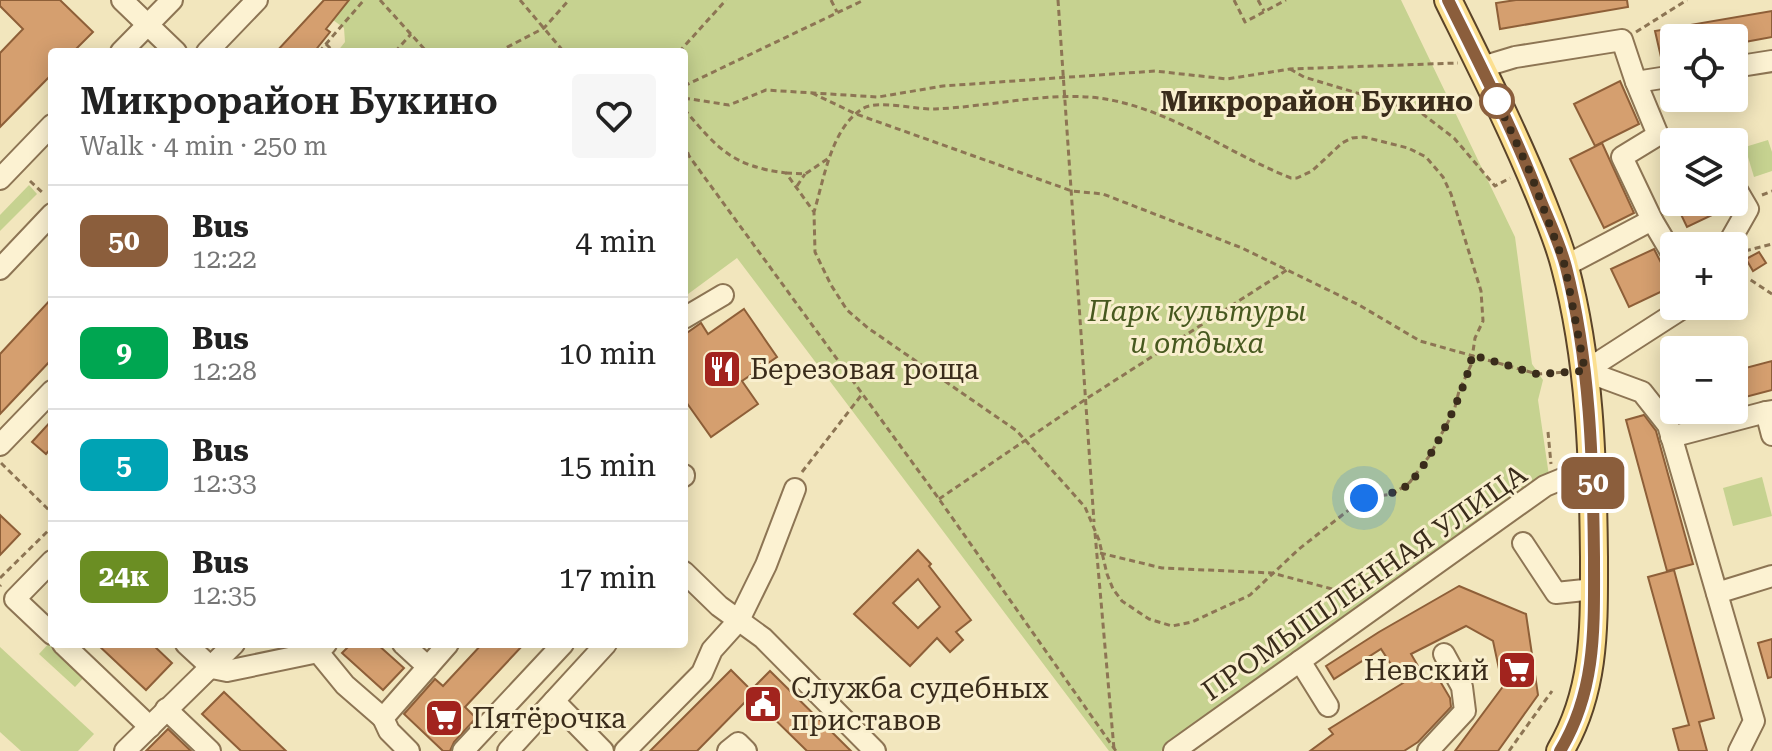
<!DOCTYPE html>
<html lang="en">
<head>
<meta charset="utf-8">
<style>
  :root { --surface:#fff; --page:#f6f6f6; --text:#222; --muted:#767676; --line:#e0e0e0 }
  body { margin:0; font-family:"Roboto Serif",serif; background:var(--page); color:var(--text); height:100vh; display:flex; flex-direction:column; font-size:30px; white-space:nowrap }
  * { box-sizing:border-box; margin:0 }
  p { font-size:26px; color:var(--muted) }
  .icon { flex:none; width:44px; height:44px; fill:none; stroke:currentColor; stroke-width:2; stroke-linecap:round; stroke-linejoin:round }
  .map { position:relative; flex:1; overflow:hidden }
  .side { position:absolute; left:48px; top:48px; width:640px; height:600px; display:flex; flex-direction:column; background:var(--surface); border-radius:8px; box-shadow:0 4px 20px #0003 }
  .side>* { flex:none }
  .badge { padding:0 16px; border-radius:12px; font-size:28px; line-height:52px }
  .tools { position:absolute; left:1660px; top:24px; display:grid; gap:16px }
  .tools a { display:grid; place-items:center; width:88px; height:88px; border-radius:8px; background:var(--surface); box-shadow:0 4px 20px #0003; font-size:40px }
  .you { position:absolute; width:40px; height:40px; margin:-20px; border:6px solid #fff; border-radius:50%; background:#1a73e8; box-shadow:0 0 0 12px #1a73e833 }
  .map>.badge { position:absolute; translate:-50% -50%; box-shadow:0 0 0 4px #fff }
  .round { display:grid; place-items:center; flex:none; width:84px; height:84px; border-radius:8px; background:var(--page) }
  .summary { display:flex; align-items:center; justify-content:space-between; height:136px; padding:0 32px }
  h1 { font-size:38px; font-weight:600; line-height:60px }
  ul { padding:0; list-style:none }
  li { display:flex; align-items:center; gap:24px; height:112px; padding:0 32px; border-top:2px solid var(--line) }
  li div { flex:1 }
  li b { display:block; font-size:30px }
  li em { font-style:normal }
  li .badge { min-width:88px; font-weight:700; text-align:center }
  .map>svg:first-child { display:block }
  .green { fill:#c6d290 }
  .building { fill:#d59f6f; stroke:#8e5f38; stroke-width:2; fill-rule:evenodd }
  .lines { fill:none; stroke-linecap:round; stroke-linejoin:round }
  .minor-casing { stroke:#8d7554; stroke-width:24 }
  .major-casing { stroke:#5a4329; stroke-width:30 }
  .path { stroke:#8d7554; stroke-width:3; stroke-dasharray:6 4; stroke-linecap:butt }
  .minor { stroke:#fcf2d2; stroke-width:20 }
  .major { stroke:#fbdf90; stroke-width:26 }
  .line-casing { stroke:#fff; stroke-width:18 }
  .line { stroke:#8b5e3c; stroke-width:12 }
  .walk { stroke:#3a2c1b; stroke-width:8; stroke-dasharray:0 14.4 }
  .stop-dot { fill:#fff; stroke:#8b5e3c; stroke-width:4 }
  .labels { text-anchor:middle; stroke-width:6; stroke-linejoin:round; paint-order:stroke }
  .stop-label { font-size:28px; font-weight:bold; fill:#3a2c1b; stroke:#f9efce; text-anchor:end }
  .park-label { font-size:28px; font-style:italic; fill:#47591f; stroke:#f9efce }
  .poi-label { font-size:28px; fill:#3a2c1b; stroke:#f9efce; text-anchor:start }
  .street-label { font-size:28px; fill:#3a2c1b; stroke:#f9efce }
</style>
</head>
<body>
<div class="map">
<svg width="1772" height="751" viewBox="0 0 1772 751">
  <rect width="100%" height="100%" fill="#f2e6bd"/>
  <g class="green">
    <path d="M349,0H1401L1515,237L1532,364L1543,380L1538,400L1549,476L1161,751H1109L737,258L684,297V52H337L345,42L344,28L333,20Z"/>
    <path d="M1768,140L1772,152V171L1754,177L1745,147Z"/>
    <path d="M29,185L37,194L0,231V215Z"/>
    <path d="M1762,477L1772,516L1733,526L1723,488Z"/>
    <path d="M52,640V644H56L88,673L75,687L39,654Z"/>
    <path d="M0,647L94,734L78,751H21L0,732Z"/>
  </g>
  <g class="building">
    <path d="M0,0H60L93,32L73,52H52V74L0,127V53L23,29L0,6Z"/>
    <path d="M324,0H349L326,29L330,32L314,52H276Z"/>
    <path d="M1516,0H1627L1628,7L1500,29L1496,3Z"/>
    <path d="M1772,11V37L1734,44V38H1674V54L1661,57L1655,31Z"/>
    <path d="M1620,81L1639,124L1595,146L1574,104Z"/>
    <path d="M1602,143L1634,213L1604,228L1570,159Z"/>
    <path d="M1675,202H1729L1731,206L1687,227Z"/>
    <path d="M1654,249L1673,286L1629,307L1611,269Z"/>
    <path d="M1759,252L1766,263L1753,271L1746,259Z"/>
    <path d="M52,298V359L0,414V354Z"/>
    <path d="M744,309L777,357L742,381L758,404L711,437L684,399V335L701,323L708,334Z"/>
    <path d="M1772,361V390L1734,400V371Z"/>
    <path d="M1644,415L1656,431L1693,564L1667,571L1626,420Z"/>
    <path d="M52,420V447L46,454L32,442Z"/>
    <path d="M0,515L20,534L0,555Z"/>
    <path d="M918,550L931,564L929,566L971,620L956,632L963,640L950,652L937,638L910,666L854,614ZM918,579L940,607L918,628L893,603Z"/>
    <path d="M1674,570L1714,718L1699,722L1707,751H1679L1673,729L1689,725L1648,577Z"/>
    <path d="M1459,586L1526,614L1538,695L1498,751H1455L1510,677L1502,683L1493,641L1466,626L1411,654L1425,678L1437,676L1450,698L1451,707L1418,742L1404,751H1310L1333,734L1329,729L1403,683L1381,649L1334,679L1326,666L1379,632Z"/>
    <path d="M1772,639V677L1768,678L1758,643Z"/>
    <path d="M97,644H152L172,663L146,690Z"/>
    <path d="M351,644H377L404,668L383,690L342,653Z"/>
    <path d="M482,644H524L465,707L476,718L454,742L450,751H443L404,714L435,679L443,686Z"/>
    <path d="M731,670L751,690L770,671L851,751H807L751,696L697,751H650Z"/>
    <path d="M224,692L286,751H241L202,714Z"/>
    <path d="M168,729L191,751H146Z"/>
  </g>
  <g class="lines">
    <defs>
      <g id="minor">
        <path d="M122,0L176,52"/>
        <path d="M121,52L172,0"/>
        <path d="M207,52L257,0"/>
        <path d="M1482,67L1515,57L1622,40L1636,82L1674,76"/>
        <path d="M1734,67L1772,61"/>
        <path d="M0,179L52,125"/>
        <path d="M1652,220L1674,257"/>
        <path d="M1727,246L1748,209L1734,185"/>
        <path d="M1565,266L1652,220L1622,157L1658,135L1636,82"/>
        <path d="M0,269L52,214"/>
        <path d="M1686,306L1585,371L1642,392L1668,425L1754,721L1739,751"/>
        <path d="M684,318L723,295"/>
        <path d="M1772,411L1766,412L1772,435"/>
        <path d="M1671,437L1766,412"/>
        <path d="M0,445L52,391"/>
        <path d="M684,475V476"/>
        <path d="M1523,543L1556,593L1594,589"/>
        <path d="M52,561L15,599L52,634"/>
        <path d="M684,572L719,606L763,638L875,751"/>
        <path d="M1717,593L1772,576"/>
        <path d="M63,644L150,727"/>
        <path d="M186,644L212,668L227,671L318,652L326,644"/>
        <path d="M403,644L428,667"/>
        <path d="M318,652L345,685L383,718"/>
        <path d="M1300,661L1328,706"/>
        <path d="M554,701L603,751"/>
        <path d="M166,709L210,751"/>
        <path d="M125,751L234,644"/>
        <path d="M409,751L389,731L383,718L448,644"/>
        <path d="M463,751L563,644"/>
        <path d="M508,751L606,644"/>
        <path d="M625,751L702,673L712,650L739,620L766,565L795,489"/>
        <path d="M728,751L738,743L746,751"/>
        <path d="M1174,751L1545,486L1562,479L1593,475"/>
        <path d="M1428,751L1465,711L1462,687L1444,654"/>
      </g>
      <path id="major" d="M1448,0C1481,67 1515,134 1543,204C1551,225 1560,246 1565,267C1590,361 1593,460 1594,557C1594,626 1596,690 1560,751"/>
    </defs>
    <use href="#minor" class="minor-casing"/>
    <use href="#major" class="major-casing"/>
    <g class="path">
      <path d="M380,0L427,52"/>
      <path d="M520,0L564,52"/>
      <path d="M831,0L837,12"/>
      <path d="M1058,0L1094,522"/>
      <path d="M1234,0L1245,22L1286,0"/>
      <path d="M1258,0L1264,11"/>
      <path d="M1636,32L1687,0"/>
      <path d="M326,44L334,52"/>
      <path d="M319,52L364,0"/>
      <path d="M395,52L411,34"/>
      <path d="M498,52L544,28L569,0"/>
      <path d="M679,52L726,0"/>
      <path d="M1290,69L1304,77L1420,112L1454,138L1495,186L1510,178"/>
      <path d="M684,86L864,0"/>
      <path d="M812,93L856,114L1072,191L1103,194L1242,248L1359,305L1420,341L1537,374L1565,372"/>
      <path d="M684,98L729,105L766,90L878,97L943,86L1155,71L1227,79L1290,69L1458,63"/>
      <path d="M684,109C718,149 732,166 786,173L814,212L815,252L831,285L847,310L868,328L1017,431L1085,507L1099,540L1107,574L1113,589L1122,601L1149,619L1172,626L1192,622L1250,595L1299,549L1364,498L1393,494L1410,482L1430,455L1454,411L1459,391L1471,365L1475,338L1483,321L1481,291L1451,194L1443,177L1426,157L1408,148L1364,137L1352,138L1342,143L1312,171L1297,178H1291C1230,154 1176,113 1111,100C1059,89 989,107 935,109C916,110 877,99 862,109C831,129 824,179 814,212"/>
      <path d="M684,143L689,156L939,499L1116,751"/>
      <path d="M786,173L805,174L829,158"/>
      <path d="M30,181L43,193"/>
      <path d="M797,186L805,174"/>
      <path d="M1762,195L1772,191"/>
      <path d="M1745,251L1772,244"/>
      <path d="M1734,269L1772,294"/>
      <path d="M1548,432L1551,464"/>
      <path d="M1,463L52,513"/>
      <path d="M802,472L863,393"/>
      <path d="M939,499L1086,399L1287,270"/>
      <path d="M1095,533L1114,749"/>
      <path d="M1100,553L1162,568L1272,573L1336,590"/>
      <path d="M0,578L52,527"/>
      <path d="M0,586L1,585"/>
      <path d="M1509,751L1552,691"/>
    </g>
    <use href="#minor" class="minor"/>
    <use href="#major" class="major"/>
  </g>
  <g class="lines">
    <defs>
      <path id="line" d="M1448,0C1480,65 1514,131 1540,199C1549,221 1560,244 1566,267C1590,361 1593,460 1594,557C1594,626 1597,690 1560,751"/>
    </defs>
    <use href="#line" class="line-casing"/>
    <use href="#line" class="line"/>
    <path class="walk" d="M1364,498C1378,493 1393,496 1405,487C1429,469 1469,383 1472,355L1537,374L1585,371L1565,266L1530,172L1497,101"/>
  </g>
  <defs>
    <symbol id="restaurant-square" viewBox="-11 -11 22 22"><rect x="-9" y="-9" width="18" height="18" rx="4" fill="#a2241e" stroke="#f9efce"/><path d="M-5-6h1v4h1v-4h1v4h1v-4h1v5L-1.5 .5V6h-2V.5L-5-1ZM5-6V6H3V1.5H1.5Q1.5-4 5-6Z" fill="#fff"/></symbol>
    <symbol id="supermarket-square" viewBox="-11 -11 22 22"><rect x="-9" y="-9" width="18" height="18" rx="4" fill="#a2241e" stroke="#f9efce"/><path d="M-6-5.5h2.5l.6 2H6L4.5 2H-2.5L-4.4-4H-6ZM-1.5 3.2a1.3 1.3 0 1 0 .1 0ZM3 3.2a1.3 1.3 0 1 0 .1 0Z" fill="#fff"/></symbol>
    <symbol id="civic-square" viewBox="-11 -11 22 22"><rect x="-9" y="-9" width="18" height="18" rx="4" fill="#a2241e" stroke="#f9efce"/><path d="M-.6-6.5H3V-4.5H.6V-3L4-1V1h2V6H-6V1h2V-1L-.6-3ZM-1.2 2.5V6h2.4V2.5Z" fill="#fff"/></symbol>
  </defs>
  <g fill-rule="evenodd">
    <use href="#restaurant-square" x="700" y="347" width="44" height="44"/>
    <use href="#supermarket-square" x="1495" y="648" width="44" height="44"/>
    <use href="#civic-square" x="741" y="682" width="44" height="44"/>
    <use href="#supermarket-square" x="422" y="696" width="44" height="44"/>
  </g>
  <circle class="stop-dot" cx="1497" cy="101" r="16"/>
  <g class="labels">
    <g class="stop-label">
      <text x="1473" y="111">Микрорайон Букино</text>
    </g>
    <g class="park-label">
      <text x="1197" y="321">Парк культуры<tspan x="1197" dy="32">и отдыха</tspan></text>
    </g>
    <g class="poi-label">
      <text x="750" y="379">Березовая роща</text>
      <text x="1489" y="680" text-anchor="end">Невский</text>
      <text x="791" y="698">Служба судебных<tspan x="791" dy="32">приставов</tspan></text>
      <text x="472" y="728">Пятёрочка</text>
    </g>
    <g class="street-label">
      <text transform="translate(1364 582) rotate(-35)" y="10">ПРОМЫШЛЕННАЯ УЛИЦА</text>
    </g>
  </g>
</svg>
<div class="tools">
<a><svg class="icon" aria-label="locate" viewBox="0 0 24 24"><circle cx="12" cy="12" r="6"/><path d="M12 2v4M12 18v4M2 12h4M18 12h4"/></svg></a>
<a><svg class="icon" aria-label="layers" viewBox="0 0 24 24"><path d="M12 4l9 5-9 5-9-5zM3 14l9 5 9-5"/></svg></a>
<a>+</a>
<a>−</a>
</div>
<div class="you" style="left:1364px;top:498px"></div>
<b class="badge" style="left:1593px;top:483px;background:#8b5e3c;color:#fff">50</b>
<section class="side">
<div class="summary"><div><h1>Микрорайон Букино</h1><p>Walk · 4 min · 250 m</p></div><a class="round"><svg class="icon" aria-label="heart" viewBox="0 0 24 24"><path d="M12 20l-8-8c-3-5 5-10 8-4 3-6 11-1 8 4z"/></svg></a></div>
<ul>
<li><span class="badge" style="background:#8b5e3c;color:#fff">50</span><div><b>Bus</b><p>12:22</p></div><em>4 min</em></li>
<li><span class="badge" style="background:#00a651;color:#fff">9</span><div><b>Bus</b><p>12:28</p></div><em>10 min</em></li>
<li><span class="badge" style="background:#00a3b4;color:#fff">5</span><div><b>Bus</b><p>12:33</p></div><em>15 min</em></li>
<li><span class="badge" style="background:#6b8e23;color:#fff">24к</span><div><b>Bus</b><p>12:35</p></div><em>17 min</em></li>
</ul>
</section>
</div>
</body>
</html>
